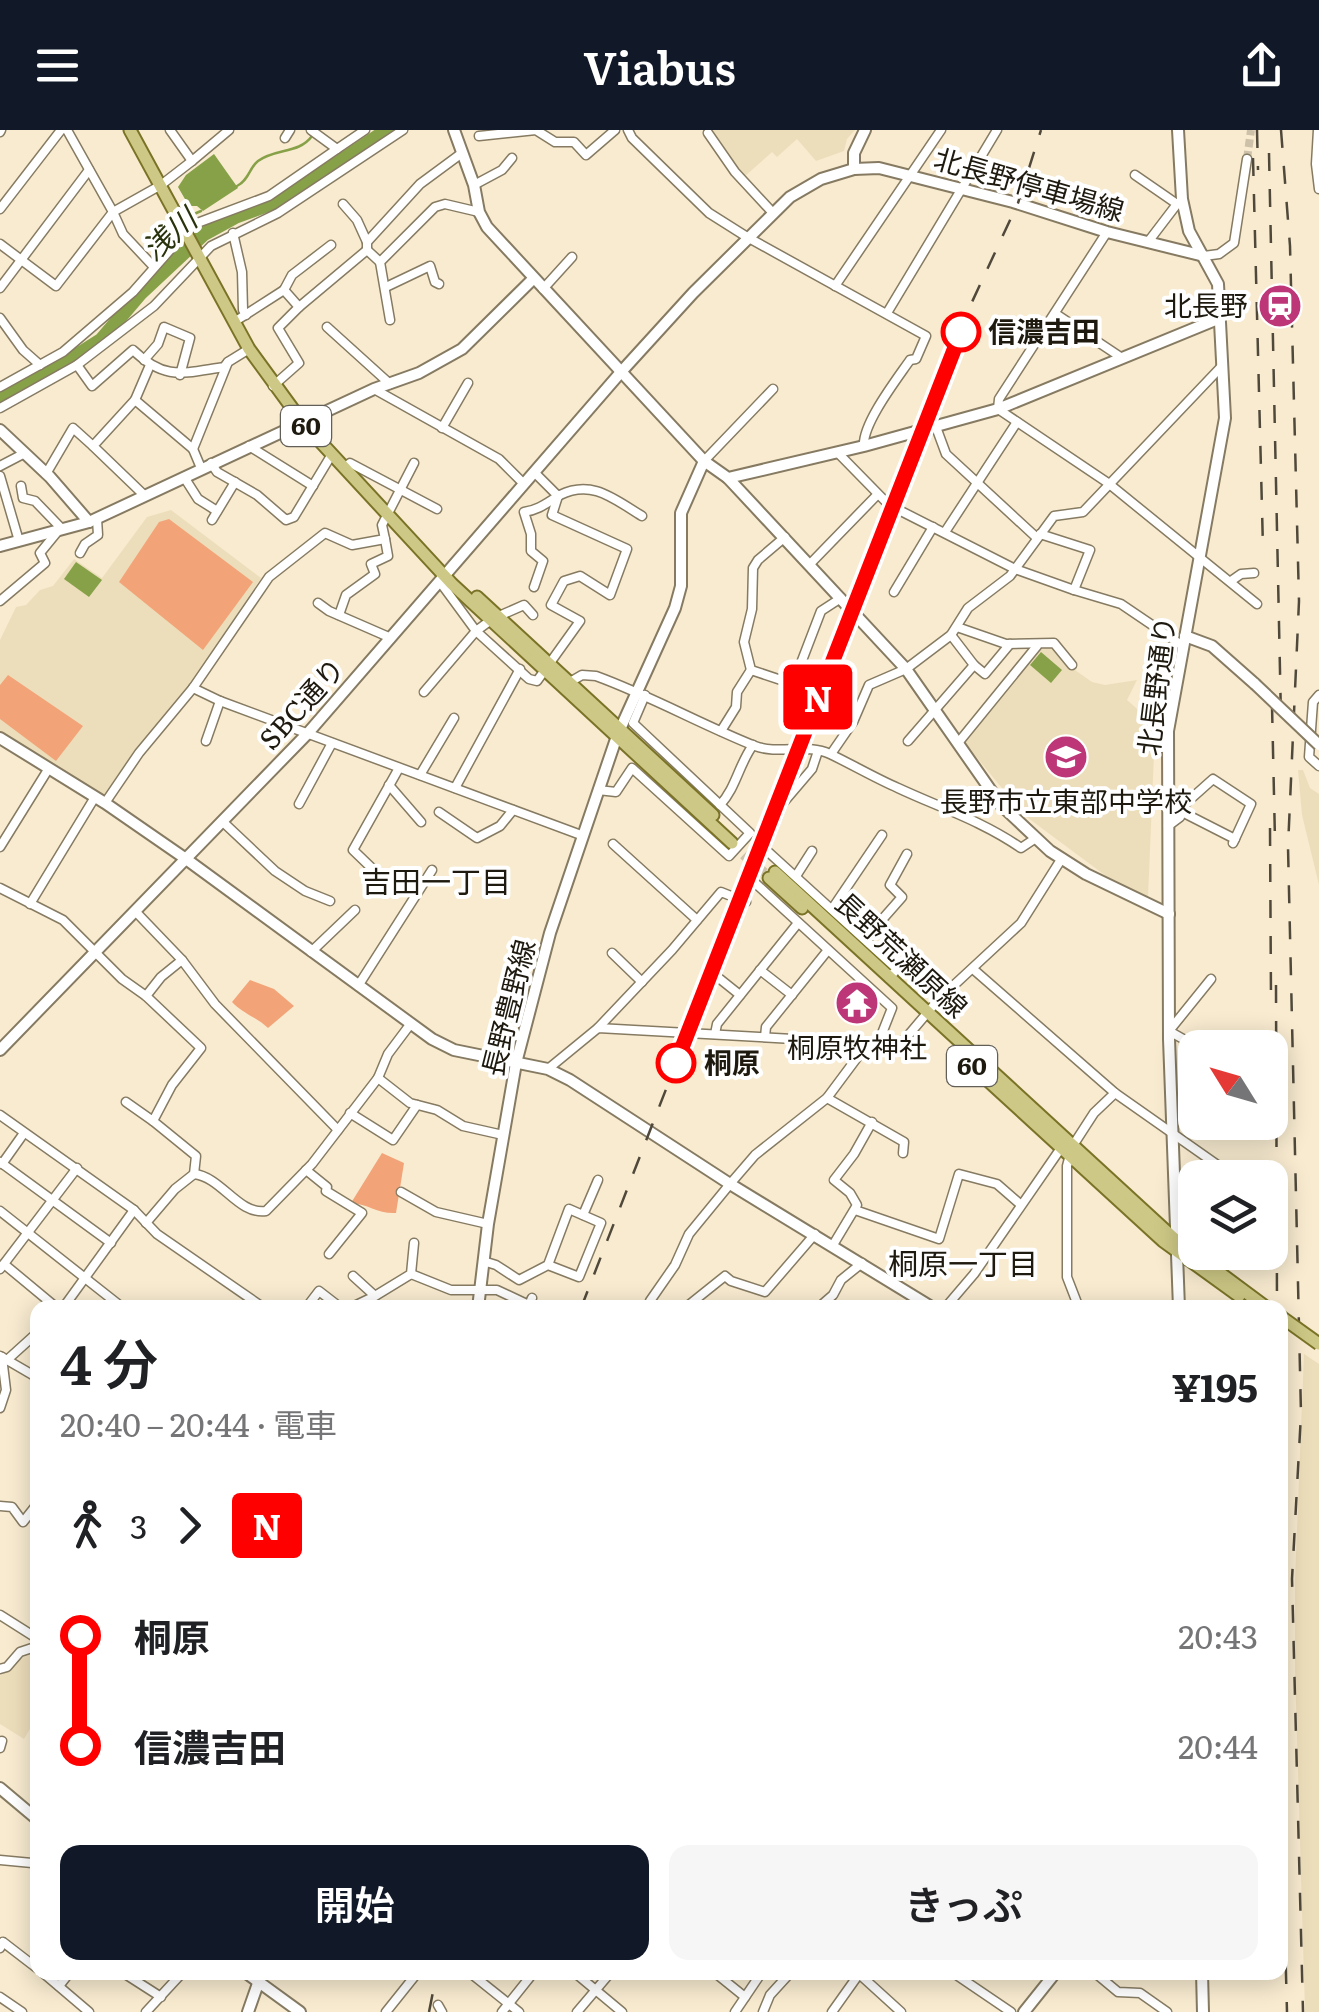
<!DOCTYPE html>
<html lang="ja">
<head>
<meta charset="utf-8">
<style>
  :root { --surface:#fff; --page:#f6f6f6; --text:#202124; --muted:#757577; --accent:#111827 }
  body { margin:0; font-family:Literata,"Noto Sans JP",serif; background:var(--page); color:var(--text); height:100vh; display:flex; flex-direction:column; font-size:38px; white-space:nowrap }
  * { box-sizing:border-box; margin:0 }
  p { font-size:32px; color:var(--muted) }
  .icon { flex:none; width:55px; height:55px; fill:none; stroke:currentColor; stroke-width:2; stroke-linecap:round; stroke-linejoin:round }
  .map { position:relative; flex:1; overflow:hidden }
  .sheet { position:absolute; left:30px; top:1170px; width:1258px; height:680px; display:flex; flex-direction:column; background:var(--surface); border-radius:20px; box-shadow:0 5px 25px #0003 }
  .sheet>* { flex:none }
  .badge { padding:0 20px; border-radius:8px; font-size:35px; line-height:65px }
  .needle { width:65px; rotate:307deg }
  .buttons { position:absolute; left:1178px; top:900px; display:grid; gap:20px }
  .buttons a { display:grid; place-items:center; width:110px; height:110px; border-radius:20px; background:var(--surface); box-shadow:0 5px 25px #0003; font-size:50px }
  .map>.badge { position:absolute; translate:-50% -50%; box-shadow:0 0 0 5px #fff }
  .legs { display:flex; align-items:center; gap:15px; height:110px; padding:0 30px; font-size:32px }
  .legs p { margin-inline-start:auto }
  .overview { display:flex; align-items:center; justify-content:space-between; height:170px; padding:0 30px }
  h1 { font-size:55px; font-weight:600; line-height:75px }
  .cta { display:flex; gap:20px; margin-top:auto; padding:20px 30px }
  .cta a { flex:1; height:115px; border-radius:20px; background:var(--accent); color:#fff; font-size:40px; font-weight:600; line-height:115px; text-align:center }
  .cta a+a { background:var(--page); color:var(--text) }
  ul { padding:0 30px; list-style:none }
  li { display:flex; align-items:center; gap:35px; height:110px; font-size:38px }
  li i { display:grid; place-items:center; width:15px; height:100%; margin:0 12px; background:currentColor }
  li i::after { content:''; width:25px; height:25px; margin:-12px; border:8px solid; border-radius:50%; background:var(--surface) }
  li p { margin-inline-start:auto }
  li:first-child i { background:linear-gradient(#0000 50%,currentColor 0) }
  li:last-child i { background:linear-gradient(currentColor 50%,#0000 0) }
  header { display:flex; justify-content:space-between; align-items:center; height:130px; padding:0 30px; background:var(--accent); color:#fff; font-size:45px; font-weight:600 }
  .map>svg:first-child { display:block }
  .built { fill:#eddebb }
  .green { fill:#f2a478 }
  .water { fill:#86a147 }
  .lines { fill:none; stroke-linecap:round; stroke-linejoin:round }
  .stream { stroke:#86a147; stroke-width:2.5 }
  .river { stroke:#86a147; stroke-width:14 }
  .street-tunnel { stroke:#cdc1aa; stroke-width:8; stroke-dasharray:8 4; stroke-linecap:butt }
  .primary-tunnel { stroke:#cdc1aa; stroke-width:11; stroke-dasharray:11 5.5; stroke-linecap:butt }
  .street-casing { stroke:#867b62; stroke-width:11 }
  .secondary-casing { stroke:#867b62; stroke-width:14 }
  .primary-casing { stroke:#7a7327; stroke-width:15 }
  .street { stroke:#fff; stroke-width:8 }
  .secondary { stroke:#fff; stroke-width:10 }
  .primary { stroke:#cdc885; stroke-width:11 }
  .rail { stroke:#50493b; stroke-width:2.5; stroke-dasharray:18 18; stroke-linecap:butt }
  .secondary-bridge-casing { stroke:#867b62; stroke-width:14; stroke-linecap:butt }
  .primary-bridge-casing { stroke:#7a7327; stroke-width:15; stroke-linecap:butt }
  .secondary-bridge { stroke:#fff; stroke-width:10 }
  .primary-bridge { stroke:#cdc885; stroke-width:11 }
  .line-1-casing { stroke:#fff; stroke-width:22 }
  .line-1 { stroke:#f00; stroke-width:15 }
  .stop-1-dot { fill:#fff; stroke:#f00; stroke-width:5 }
  .labels { text-anchor:middle; stroke-width:8; stroke-linejoin:round; paint-order:stroke }
  .shield { fill:#fff; stroke:#625f58; stroke-width:2.5 }
  .shield-label { font-size:25px; font-weight:bold; fill:#1f1a10 }
  .street-label { font-size:28px; fill:#1f1a10; stroke:#fff }
  .poi-label { font-size:28px; fill:#1f1a10; stroke:#fff }
  .stop-label { font-size:28px; font-weight:bold; fill:#1f1a10; stroke:#fff; text-anchor:start }
  .water-label { font-size:30px; font-style:italic; fill:#29330d; stroke:#fff }
  .neighbourhood-label { font-size:30px; fill:#1f1a10; stroke:#fff }
</style>
</head>
<body>
<header><svg class="icon" aria-label="menu" viewBox="0 0 24 24"><path d="M4 6h16M4 12h16M4 18h16"/></svg>Viabus<svg class="icon" aria-label="share" viewBox="0 0 24 24"><path d="M12 15V3M7 8l5-5 5 5M5 13v7h14v-7"/></svg></header>
<div class="map">
<svg width="1319" height="1882" viewBox="0 0 1319 1882">
  <rect width="100%" height="100%" fill="#f8ebd0"/>
  <g class="built">
    <path d="M709,0H855L847,9L844,21L816,31L797,9L777,27L772,22L744,47Z"/>
    <path d="M171,380L261,448L176,576L103,670L0,602V510L16,477L26,475L40,460L53,456L74,429L102,448L147,387Z"/>
    <path d="M1042,516L1054,517L1065,533L1092,552L1105,555L1137,550L1127,570L1151,591L1155,600L1148,767L1106,746L1024,685L964,612Z"/>
    <path d="M1298,640H1303L1310,658L1319,664V755L1302,685Z"/>
    <path d="M1304,1224L1319,1234V1882H1305L1295,1539V1449Z"/>
    <path d="M37,1522V1587L24,1609L0,1594V1546L24,1527Z"/>
  </g>
  <g class="green">
    <path d="M169,389L253,452L203,520L119,452L159,392Z"/>
    <path d="M8,545L83,596L56,631L0,589V555Z"/>
    <path d="M250,850L274,859L294,876L268,898C256,887 242,883 232,872Z"/>
    <path d="M382,1023L404,1033L396,1083C378,1084 368,1074 351,1073Z"/>
  </g>
  <g class="water">
    <path d="M214,24L238,58L203,81L197,76H189L178,57L186,45Z"/>
    <path d="M76,432L102,450L89,467L64,449Z"/>
    <path d="M1041,522L1062,540L1051,553L1030,535Z"/>
  </g>
  <g class="lines">
    <g class="stream">
      <path d="M237,56C249,50 249,38 258,31C276,18 299,24 312,6"/>
      <path d="M196,89L194,84L201,81"/>
      <path d="M203,101L205,104"/>
    </g>
    <path class="river" d="M0,268L46,245L101,210L140,164L204,104L235,87L284,69L387,0"/>
    <path class="street-tunnel" d="M1247,29L1251,0"/>
    <path class="primary-tunnel" d="M732,713L769,748"/>
    <defs>
      <g id="street">
        <path d="M170,0L192,31L229,0"/>
        <path d="M311,0L337,19L365,0"/>
        <path d="M628,0L632,8L709,83L747,107L926,206L916,229L910,230C897,249 862,294 864,316"/>
        <path d="M1318,0L1316,34L1319,59"/>
        <path d="M0,2L1,0"/>
        <path d="M708,3L735,42L773,83"/>
        <path d="M479,6L536,0L555,12H574L586,25L615,0"/>
        <path d="M285,8L290,0"/>
        <path d="M1135,45L1177,74L1148,112"/>
        <path d="M474,55L502,40L512,28"/>
        <path d="M343,74L357,90L367,112"/>
        <path d="M0,79L61,0"/>
        <path d="M1107,102L999,269L998,279L1108,353L1257,474"/>
        <path d="M233,103L242,142L243,180L246,185"/>
        <path d="M0,114L56,156L113,82L67,0"/>
        <path d="M367,120V112L420,54L462,23"/>
        <path d="M1204,126L1219,124L1234,113L1247,29"/>
        <path d="M154,137L123,104L113,82L161,55L192,31"/>
        <path d="M835,156L941,0"/>
        <path d="M386,157L430,136L435,152L439,154"/>
        <path d="M0,158L89,40"/>
        <path d="M543,159L572,127"/>
        <path d="M284,160L292,145L331,115"/>
        <path d="M299,177L367,120L380,132"/>
        <path d="M887,183L997,0"/>
        <path d="M1056,184L1122,228"/>
        <path d="M0,188L23,220L40,235"/>
        <path d="M390,190L380,132L435,77L445,74L479,82"/>
        <path d="M234,192L284,160L299,177L278,198L299,233L273,256"/>
        <path d="M327,197L390,254"/>
        <path d="M144,230L158,214L164,197L190,208L180,245"/>
        <path d="M77,235L92,256L133,220C165,251 183,243 224,237L228,232"/>
        <path d="M0,257L63,222L133,162L192,95L269,66L337,19"/>
        <path d="M374,259L499,329L524,354"/>
        <path d="M135,270L150,235"/>
        <path d="M0,278L77,235L154,176L211,116L278,83L403,0"/>
        <path d="M936,297L946,324L1037,408"/>
        <path d="M442,298L468,253"/>
        <path d="M249,316L313,356"/>
        <path d="M838,323L889,375L1015,439L1074,460L1090,420L1040,404"/>
        <path d="M704,331L773,259"/>
        <path d="M211,333L217,342L257,365L286,390L294,387L332,324"/>
        <path d="M0,336L23,324"/>
        <path d="M201,338L193,319L228,232L249,219"/>
        <path d="M344,338L350,333L437,379"/>
        <path d="M46,344L73,298L93,316"/>
        <path d="M0,346L19,411"/>
        <path d="M184,347L198,369L217,381"/>
        <path d="M21,356L23,368L35,371L62,399"/>
        <path d="M145,366L93,316L135,270L193,319"/>
        <path d="M212,390L235,352"/>
        <path d="M945,402L1017,292"/>
        <path d="M785,407L758,430L753,438L752,479L744,512L751,540L793,554L821,481L841,468"/>
        <path d="M80,423L85,414L98,405L97,389"/>
        <path d="M810,434L877,365"/>
        <path d="M1231,451L1241,444L1254,443"/>
        <path d="M440,452L476,501L529,549L537,551L580,491L551,475L564,451L580,446L610,465L627,419L552,385L558,366L534,342"/>
        <path d="M534,457L543,431L531,421V404L524,382C539,380 548,372 560,365C592,349 614,369 642,386"/>
        <path d="M1074,460L1121,474L1183,516"/>
        <path d="M894,462L933,397"/>
        <path d="M0,471L45,433L40,423L58,401"/>
        <path d="M318,473L329,481L391,508"/>
        <path d="M339,485L346,465L375,444L371,434L388,426L385,409"/>
        <path d="M499,486L524,475L533,485"/>
        <path d="M957,497L1006,514L1054,513L1072,535"/>
        <path d="M974,535L985,544L1010,514"/>
        <path d="M570,552L582,545L596,546C651,566 702,595 755,616C779,625 807,613 830,624C853,635 875,648 898,658C941,678 982,691 1021,718L1036,708"/>
        <path d="M193,558L220,571L581,705"/>
        <path d="M424,562L476,501L491,490"/>
        <path d="M1319,565L1313,572L1309,627L1319,636"/>
        <path d="M721,601L736,577L737,562L751,540"/>
        <path d="M206,611L220,571"/>
        <path d="M908,611L974,535L951,505"/>
        <path d="M958,613L1037,516"/>
        <path d="M831,624L853,592L869,555L906,539L951,505L968,478L1010,446L1054,386L1083,382L1221,237"/>
        <path d="M399,638L353,720L381,747L417,762"/>
        <path d="M420,645L454,588"/>
        <path d="M389,655L421,692"/>
        <path d="M455,658L520,539"/>
        <path d="M598,660L616,662L632,638L729,726L750,703L633,593L645,565"/>
        <path d="M105,673L139,623L193,558L269,447L325,403L352,415L385,409L382,395L414,333"/>
        <path d="M299,674L332,613"/>
        <path d="M720,675C736,658 739,634 753,615"/>
        <path d="M439,682L477,708L500,696L513,680"/>
        <path d="M1182,682L1235,709"/>
        <path d="M223,692L275,741L305,761L330,771"/>
        <path d="M1168,696L1180,687L1185,674L1213,649L1251,674L1233,713"/>
        <path d="M613,714L697,790"/>
        <path d="M0,717L49,638"/>
        <path d="M765,719L897,839L889,848"/>
        <path d="M796,746L812,721"/>
        <path d="M753,751L892,878L879,911"/>
        <path d="M0,758L63,790L122,849L146,866L201,918L172,955L153,991L126,972"/>
        <path d="M30,774L95,667"/>
        <path d="M832,779L882,705"/>
        <path d="M135,781L182,830L215,874L338,1000"/>
        <path d="M865,809L902,767L890,755L907,724"/>
        <path d="M311,822L355,780"/>
        <path d="M612,823L642,852"/>
        <path d="M973,839L1115,963L1236,1048"/>
        <path d="M760,840L792,865"/>
        <path d="M358,856L432,740"/>
        <path d="M740,865L715,845L783,673L812,639L818,621"/>
        <path d="M146,866L161,847L182,830"/>
        <path d="M598,898L672,820L721,762L746,772"/>
        <path d="M715,904L717,894L798,793"/>
        <path d="M765,907L766,897L828,820"/>
        <path d="M1199,918L1169,901L1211,849"/>
        <path d="M1264,918V917"/>
        <path d="M548,939L598,898L900,915L939,869L1021,793L1062,728"/>
        <path d="M378,948L410,973L437,980L463,996L503,1005"/>
        <path d="M827,968L904,1012L903,1023"/>
        <path d="M350,983L393,1010L417,975"/>
        <path d="M0,985L134,1080L157,1104L264,1178"/>
        <path d="M0,1032L111,1113"/>
        <path d="M2,1034L24,1003"/>
        <path d="M306,1040L327,1057L326,1061L362,1083L329,1124"/>
        <path d="M194,1044C222,1047 238,1085 266,1081L312,1034L378,948L388,924L409,896"/>
        <path d="M401,1062L436,1082L488,1094"/>
        <path d="M855,1080L939,1109L959,1044L997,1054L1020,1074"/>
        <path d="M0,1081L123,1178"/>
        <path d="M583,1085L598,1050"/>
        <path d="M146,1093L175,1059L194,1044L196,1026L153,991"/>
        <path d="M833,1115L857,1075L850,1063L834,1050L854,1024L872,992"/>
        <path d="M483,1131L496,1135L519,1150L548,1135L569,1079L601,1093L579,1147L548,1135"/>
        <path d="M4,1134L57,1178"/>
        <path d="M0,1139L77,1038"/>
        <path d="M411,1144L451,1160H497L529,1175L532,1168"/>
        <path d="M375,1166L411,1144L414,1113"/>
        <path d="M63,1178L134,1080"/>
        <path d="M306,1178L319,1161L341,1178"/>
        <path d="M350,1178L375,1166L353,1146"/>
        <path d="M649,1178L650,1171L675,1135L689,1104L730,1054L755,1025L827,968L868,913"/>
        <path d="M685,1178L725,1146L731,1151L765,1162L815,1104"/>
        <path d="M818,1178L833,1165L841,1150L862,1133"/>
        <path d="M945,1178L974,1144L1061,1018"/>
        <path d="M1079,1178L1067,1147V1036L1072,1017L1094,983L1115,963"/>
        <path d="M0,1226L38,1248"/>
        <path d="M7,1230L38,1202"/>
        <path d="M0,1278L6,1260L2,1227"/>
        <path d="M0,1376L12,1377L23,1392L38,1373"/>
        <path d="M0,1485L38,1509"/>
        <path d="M0,1539L7,1537L20,1522L38,1516"/>
        <path d="M0,1618L2,1611"/>
        <path d="M0,1730L32,1733"/>
        <path d="M0,1818L3,1812L38,1839"/>
        <path d="M42,1842L89,1882"/>
        <path d="M122,1842L161,1867"/>
        <path d="M469,1842L519,1882"/>
        <path d="M574,1842L622,1882"/>
        <path d="M714,1842L745,1867"/>
        <path d="M857,1842L901,1882"/>
        <path d="M952,1842L1011,1882"/>
        <path d="M1094,1842L1118,1862L1140,1863L1167,1882"/>
        <path d="M59,1856L70,1842"/>
        <path d="M0,1867L22,1882"/>
        <path d="M438,1875L442,1882"/>
        <path d="M146,1882L183,1842"/>
        <path d="M386,1882L418,1842"/>
        <path d="M502,1882L534,1842"/>
        <path d="M577,1882L611,1842"/>
        <path d="M735,1882L762,1842"/>
        <path d="M763,1882L770,1865L791,1842"/>
        <path d="M832,1882L859,1844"/>
      </g>
      <g id="secondary">
        <path d="M454,0L474,55L479,82L487,97L704,331L728,348L864,316L998,279L1220,188"/>
        <path d="M1178,0L1182,69L1189,101L1218,154L1225,288L1168,601L1169,909L1179,1178"/>
        <path d="M854,39V23L865,0"/>
        <path d="M0,300L50,347L89,392"/>
        <path d="M728,348L906,539L1001,675L1050,721L1086,744L1169,784"/>
        <path d="M0,416L89,392L374,259L419,243L462,219L533,149"/>
        <path d="M1185,506L1212,516L1255,554"/>
        <path d="M0,608L105,673L186,729L432,909L454,920L548,939L570,950L730,1054L933,1178"/>
        <path d="M0,920L308,603L621,242L693,163L790,67L821,49L854,39L879,38L1013,72L1107,102L1204,126"/>
        <path d="M478,1178L488,1094L516,933L550,803L617,606L675,478L681,456V383L704,331"/>
        <path d="M0,1658L38,1690"/>
        <path d="M245,1842L300,1882"/>
        <path d="M1202,1842L1203,1882"/>
        <path d="M248,1882L262,1842"/>
        <path d="M1024,1882L1056,1842"/>
      </g>
      <g id="primary">
        <path d="M130,0L249,219L303,293L452,454L732,713"/>
        <path d="M477,467L713,685"/>
        <path d="M775,742L1177,1111L1267,1178"/>
        <path d="M769,748L802,778"/>
        <path d="M984,947L1163,1111L1239,1166"/>
      </g>
    </defs>
    <use href="#street" class="street-casing"/>
    <use href="#secondary" class="secondary-casing"/>
    <use href="#primary" class="primary-casing"/>
    <use href="#street" class="street"/>
    <use href="#secondary" class="secondary"/>
    <use href="#primary" class="primary"/>
    <g class="rail">
      <path d="M1257,0L1258,40"/>
      <path d="M1281,0L1290,116L1299,471L1288,717L1301,1284L1292,1449L1303,1882"/>
      <path d="M1269,23L1281,588"/>
      <path d="M1253,28L1263,418"/>
      <path d="M1272,575L1275,710"/>
      <path d="M1270,698L1271,868"/>
      <path d="M1276,855L1277,1178"/>
      <path d="M581,1178L972,172L1018,73L1041,0"/>
      <path d="M1280,1620L1287,1882"/>
      <path d="M429,1882L437,1842"/>
    </g>
    <defs>
      <path id="secondary-bridge" d="M1255,554L1319,615"/>
      <path id="primary-bridge" d="M1280,1186L1319,1214"/>
    </defs>
    <use href="#secondary-bridge" class="secondary-bridge-casing"/>
    <use href="#primary-bridge" class="primary-bridge-casing"/>
    <use href="#secondary-bridge" class="secondary-bridge"/>
    <use href="#primary-bridge" class="primary-bridge"/>
  </g>
  <g class="lines">
    <defs>
      <path id="line-1" d="M676,933L961,202"/>
    </defs>
    <use href="#line-1" class="line-1-casing"/>
    <use href="#line-1" class="line-1"/>
  </g>
  <defs>
    <symbol id="station-disc" viewBox="-11 -11 22 22"><circle r="9.5" fill="#bd3678" stroke="#fff"/><path d="M-3-6H3Q5-6 5-4V2Q5 4 3 4L4.5 6H3L1.5 4h-3L-3 6H-4.5L-3 4Q-5 4-5 2V-4Q-5-6-3-6ZM-3.5-4v3h7v-3ZM-3.5 1v1.5H-2V1ZM2 1v1.5H3.5V1Z" fill="#fff"/></symbol>
    <symbol id="school-disc" viewBox="-11 -11 22 22"><circle r="9.5" fill="#bd3678" stroke="#fff"/><path d="M0-5L7-2L0 1L-7-2ZM-4 1L0 2.5L4 1V4Q0 6-4 4Z" fill="#fff"/></symbol>
    <symbol id="temple-disc" viewBox="-11 -11 22 22"><circle r="9.5" fill="#bd3678" stroke="#fff"/><path d="M0-6L5-2H3V0L6.5 2.5H4V6H1.5V3h-3V6H-4V2.5H-6.5L-3 0V-2H-5Z" fill="#fff"/></symbol>
  </defs>
  <g fill-rule="evenodd">
    <use href="#station-disc" x="1255" y="151" width="50" height="50"/>
    <use href="#school-disc" x="1041" y="602" width="50" height="50"/>
    <use href="#temple-disc" x="832" y="848" width="50" height="50"/>
  </g>
  <g class="stop-1-dot">
    <circle cx="961" cy="202" r="18"/>
    <circle cx="676" cy="933" r="18"/>
  </g>
  <g class="labels">
    <g class="shield">
      <rect x="281" y="276" width="50" height="40" rx="8"/>
      <rect x="947" y="916" width="50" height="40" rx="8"/>
    </g>
    <g class="shield-label">
      <text x="306" y="305">60</text>
      <text x="972" y="945">60</text>
    </g>
    <g class="street-label">
      <text transform="translate(1029 55) rotate(16)" y="10">北長野停車場線</text>
      <text transform="translate(1157 556) rotate(-83)" y="10">北長野通り</text>
      <text transform="translate(302 574) rotate(-48)" y="10">SBC通り</text>
      <text transform="translate(901 825) rotate(43)" y="10">長野荒瀬原線</text>
      <text transform="translate(509 878) rotate(-76)" y="10">長野豊野線</text>
    </g>
    <g class="poi-label">
      <text x="1248" y="186" text-anchor="end">北長野</text>
      <text x="1066" y="682">長野市立東部中学校</text>
      <text x="857" y="928">桐原牧神社</text>
    </g>
    <g class="stop-label">
      <text x="988" y="212">信濃吉田</text>
      <text x="704" y="943">桐原</text>
    </g>
    <g class="water-label">
      <text transform="translate(170 105) rotate(-41)" y="10">浅川</text>
    </g>
    <g class="neighbourhood-label">
      <text x="436" y="763">吉田一丁目</text>
      <text x="963" y="1145">桐原一丁目</text>
    </g>
  </g>
</svg>
<div class="buttons">
<a><svg class="needle" viewBox="-14 -14 28 28"><path d="M0-13l5 13h-10z" fill="#e53935"/><path d="M0 13l5-13h-10z" fill="#757577"/></svg></a>
<a><svg class="icon" aria-label="layers" viewBox="0 0 24 24"><path d="M12 4l9 5-9 5-9-5zM3 14l9 5 9-5"/></svg></a>
</div>
<b class="badge" style="left:818px;top:567px;background:#f00;color:#fff">N</b>
<section class="sheet">
<div class="overview"><div><h1>4 分</h1><p>20:40 – 20:44 · 電車</p></div><b>¥195</b></div>
<div class="legs"><svg class="icon" aria-label="walk" viewBox="0 0 24 24"><circle cx="13" cy="4" r="2"/><path d="M13 8l-2 6 4 7M11 14l-3 7M7 12l3-4h3l4 4"/></svg>3<svg class="icon" aria-label="forward" viewBox="0 0 24 24"><path d="M9 5l7 7-7 7"/></svg><b class="badge" style="background:#f00;color:#fff">N</b></div>
<ul>
<li><i style="color:#f00"></i><b>桐原</b><p>20:43</p></li>
<li><i style="color:#f00"></i><b>信濃吉田</b><p>20:44</p></li>
</ul>
<div class="cta"><a>開始</a><a>きっぷ</a></div>
</section>
</div>
</body>
</html>
